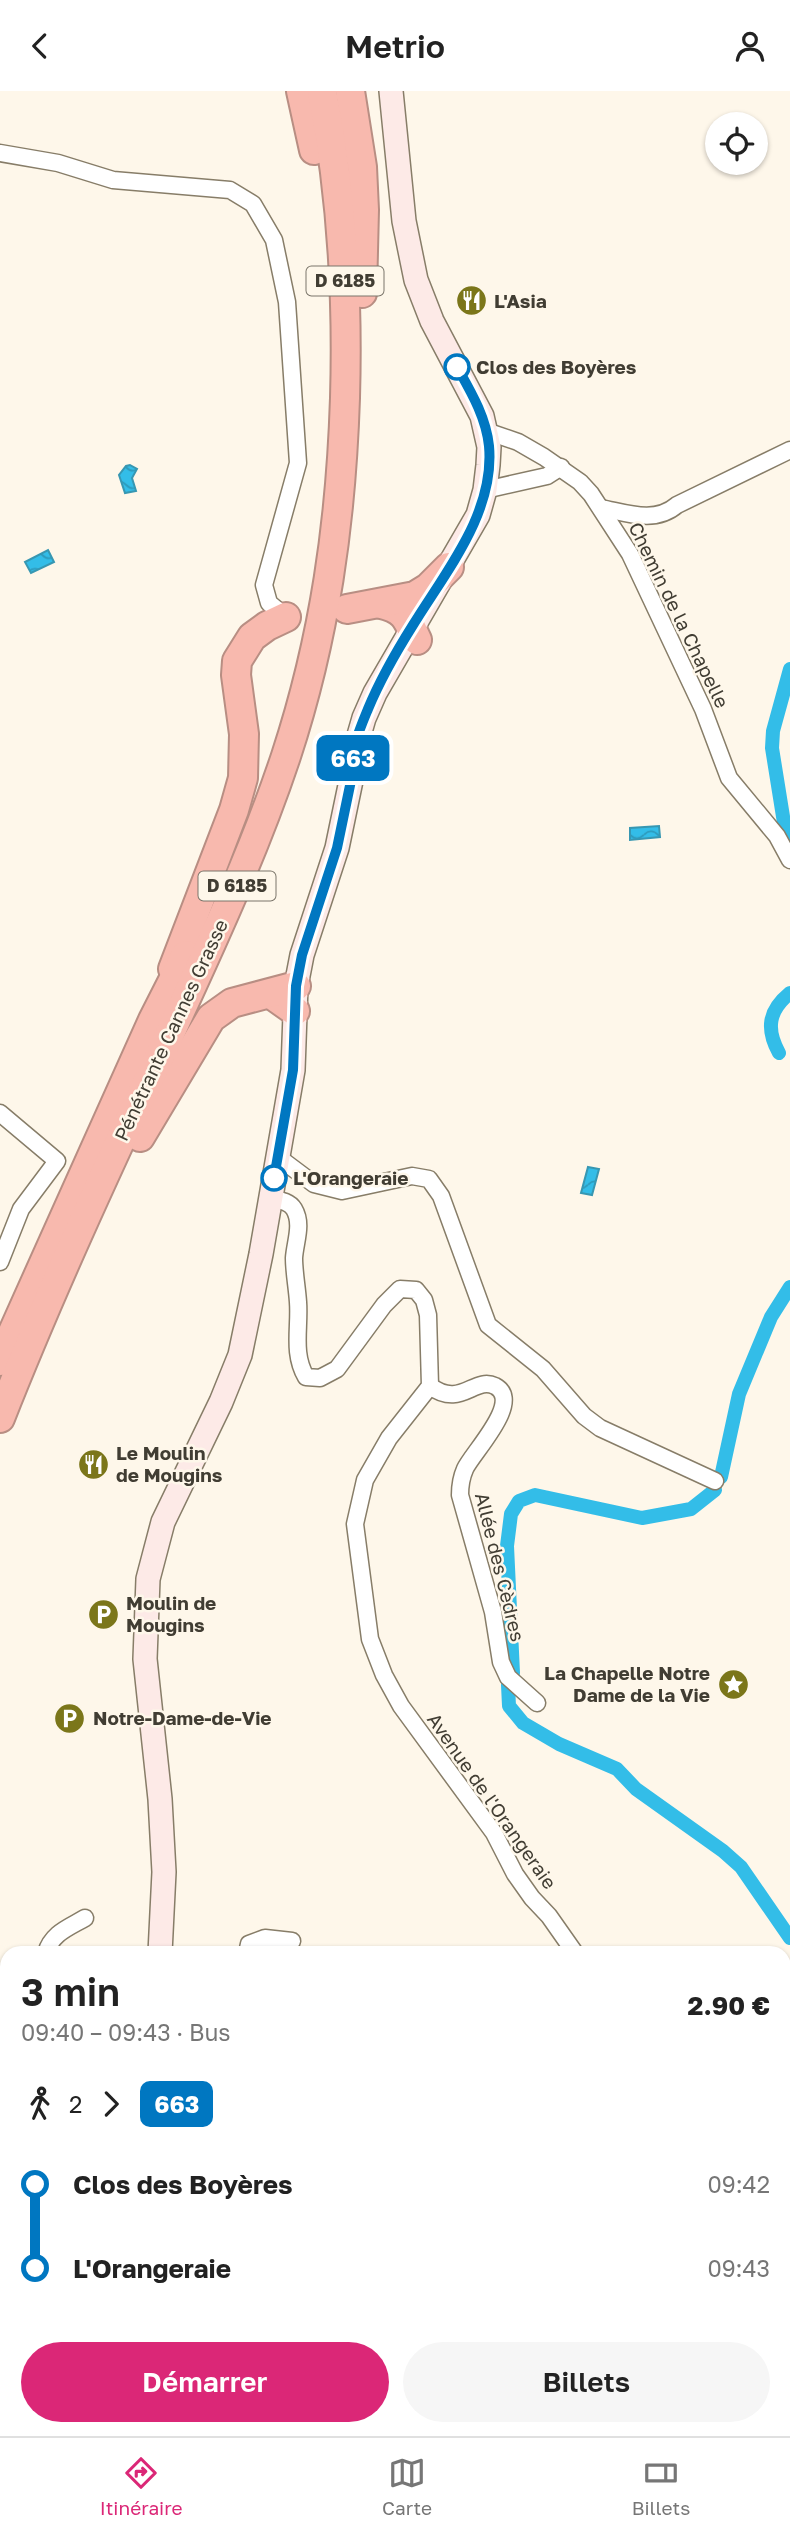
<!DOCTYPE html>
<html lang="fr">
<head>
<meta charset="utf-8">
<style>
  :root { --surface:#fff; --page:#f6f6f6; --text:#222; --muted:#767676; --line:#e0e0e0; --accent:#db2777 }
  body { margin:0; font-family:"Golos Text",sans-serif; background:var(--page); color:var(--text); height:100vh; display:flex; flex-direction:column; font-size:26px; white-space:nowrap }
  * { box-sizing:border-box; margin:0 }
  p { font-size:23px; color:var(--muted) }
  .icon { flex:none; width:38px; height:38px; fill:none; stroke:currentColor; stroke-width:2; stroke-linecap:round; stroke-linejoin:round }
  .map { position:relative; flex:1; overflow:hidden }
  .side { position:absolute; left:0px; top:1855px; width:791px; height:490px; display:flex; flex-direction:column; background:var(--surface); border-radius:21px 21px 0 0; box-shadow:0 2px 5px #0004 }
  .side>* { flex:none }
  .badge { padding:0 14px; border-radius:10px; font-size:24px; line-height:46px }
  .buttons { position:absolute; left:705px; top:21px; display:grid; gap:14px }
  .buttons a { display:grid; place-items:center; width:63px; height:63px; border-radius:50%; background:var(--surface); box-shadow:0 2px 5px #0004; font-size:35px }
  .map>.badge { position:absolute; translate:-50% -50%; box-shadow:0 0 0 4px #fff }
  .legs { display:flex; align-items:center; gap:10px; height:77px; padding:0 21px; font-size:23px }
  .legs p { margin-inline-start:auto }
  .overview { display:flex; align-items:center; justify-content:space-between; height:119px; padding:0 21px }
  h1 { font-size:38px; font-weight:600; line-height:52px }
  .primary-button { display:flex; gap:14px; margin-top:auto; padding:14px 21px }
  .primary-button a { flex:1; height:80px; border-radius:42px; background:var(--accent); color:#fff; font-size:28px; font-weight:600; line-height:80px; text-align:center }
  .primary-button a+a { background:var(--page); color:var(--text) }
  ul { padding:0 21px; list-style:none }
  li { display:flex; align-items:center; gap:24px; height:84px; font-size:26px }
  li i { display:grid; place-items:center; width:10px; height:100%; margin:0 9px; background:currentColor }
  li i::after { content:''; width:18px; height:18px; margin:-9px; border:5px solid; border-radius:50%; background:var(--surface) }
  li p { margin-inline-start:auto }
  li:first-child i { background:linear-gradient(#0000 50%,currentColor 0) }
  li:last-child i { background:linear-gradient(currentColor 50%,#0000 0) }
  header { display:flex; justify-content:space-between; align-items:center; height:91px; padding:0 21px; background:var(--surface); font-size:32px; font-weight:600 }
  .tabs { display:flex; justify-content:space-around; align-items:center; height:98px; border-top:2px solid var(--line); background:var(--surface); font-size:19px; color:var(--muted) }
  .tabs a { display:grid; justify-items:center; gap:4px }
  .tabs .current { color:var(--accent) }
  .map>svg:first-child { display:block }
  .water { fill:url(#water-waves); stroke:#3797b2; stroke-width:2 }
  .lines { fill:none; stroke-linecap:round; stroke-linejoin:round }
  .stream { stroke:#3797b2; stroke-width:4.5 }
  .canal { stroke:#33bde8; stroke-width:14 }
  .street-casing { stroke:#877d68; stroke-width:19 }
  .secondary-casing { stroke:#877d68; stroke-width:26 }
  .highway-casing { stroke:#b88e83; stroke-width:32 }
  .street { stroke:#fff; stroke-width:16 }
  .secondary { stroke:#fdeae7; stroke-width:23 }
  .highway { stroke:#f8b9ae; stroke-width:28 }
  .line-1-casing { stroke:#fff; stroke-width:16 }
  .line-1 { stroke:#0077c1; stroke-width:10 }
  .stop-1-dot { fill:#fff; stroke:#0077c1; stroke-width:3.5 }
  .labels { text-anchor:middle; stroke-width:5; stroke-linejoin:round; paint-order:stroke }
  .shield { fill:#fef7ea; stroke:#7a756a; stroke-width:2 }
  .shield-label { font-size:18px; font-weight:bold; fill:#413d33 }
  .poi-label { font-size:19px; font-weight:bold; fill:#413d33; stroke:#fef7ea; text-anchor:start }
  .stop-label { font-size:19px; font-weight:bold; fill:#413d33; stroke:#fef7ea; text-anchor:start }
  .street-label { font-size:19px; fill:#413d33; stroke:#fef7ea }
</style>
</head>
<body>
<header><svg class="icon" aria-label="back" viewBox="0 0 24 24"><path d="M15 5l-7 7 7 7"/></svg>Metrio<svg class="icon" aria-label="person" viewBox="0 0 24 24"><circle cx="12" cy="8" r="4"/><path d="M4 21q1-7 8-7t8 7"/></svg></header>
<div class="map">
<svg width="790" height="2345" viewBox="0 0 790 2345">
  <defs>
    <pattern id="water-waves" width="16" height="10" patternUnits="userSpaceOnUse" patternTransform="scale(1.75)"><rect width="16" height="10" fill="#33bde8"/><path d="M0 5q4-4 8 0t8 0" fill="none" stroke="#2d9bbd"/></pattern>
  </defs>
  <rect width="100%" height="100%" fill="#fef7ea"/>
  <g class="water">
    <path d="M130,374L137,378L132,387L136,400L125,402L119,384L126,375Z"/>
    <path d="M48,459L54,471L31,482L25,471Z"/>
    <path d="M659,735L660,746L630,749V737Z"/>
    <path d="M588,1076L599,1078L592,1104L581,1102Z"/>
  </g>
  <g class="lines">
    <g class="stream">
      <path d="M0,2071L7,2085"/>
      <path d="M0,2134L7,2125"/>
    </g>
    <g class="canal">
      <path d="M790,578L773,640L772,657L785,738L790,744"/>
      <path d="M779,962C766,938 768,920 790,902"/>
      <path d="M721,1386L739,1303L771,1226L790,1196"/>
      <path d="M715,1399L691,1418L642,1427L535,1404L519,1410L511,1423L507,1455L513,1582L508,1594L509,1615L523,1632L559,1653L617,1678L636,1698L723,1760L741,1776L790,1847"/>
    </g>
    <defs>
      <g id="street">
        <path d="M0,62L58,72L113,89L230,99L253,113L274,149L287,211L298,372L264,494L269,512L286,526"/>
        <path d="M486,340L518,351L544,366L580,391L591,403L630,463L703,618L729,687L777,745L790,769"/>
        <path d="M485,399L547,385L561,376"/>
        <path d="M601,417C627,422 655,433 677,414L790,359"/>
        <path d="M0,1022L57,1070L21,1118L0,1171"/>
        <path d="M278,1066L314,1093L342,1100L412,1085L429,1088L441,1105L488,1234L543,1278L584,1325L600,1337L715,1390"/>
        <path d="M270,1107C279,1109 289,1110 294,1118C303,1133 295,1151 294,1167C294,1181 297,1196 298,1211C300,1237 292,1262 306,1286L320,1287L337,1278L384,1214L400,1198L416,1199L424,1209L428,1224L430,1295L389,1347L365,1389L355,1433L370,1548L384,1584L401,1615L494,1742L515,1783L532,1807L549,1825L575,1862"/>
        <path d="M430,1295C461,1318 474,1285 495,1295C524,1310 472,1362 465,1378C461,1387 460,1395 460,1404L493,1521L501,1571L508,1586L537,1612"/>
        <path d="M46,1862C52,1842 68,1837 85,1827"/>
        <path d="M247,1862L249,1853L265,1847L292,1850"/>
        <path d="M1,2045L5,2041L7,2026"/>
        <path d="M784,2186L790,2195"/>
        <path d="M536,2342L539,2345"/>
        <path d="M235,2345L249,2338"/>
        <path d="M628,2345L634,2338"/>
      </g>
      <g id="secondary">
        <path d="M160,1862L164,1781L160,1708L145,1568L148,1488L163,1431L221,1311L240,1264L261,1163L293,979L296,895L302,864L337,757L353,680L351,672L364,627L375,602L478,424L485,399L488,374L489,356L482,325L432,230L416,189L404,130L391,0"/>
        <path d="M260,2338L264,2345"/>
      </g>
      <g id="highway">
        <path d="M301,0L314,59"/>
        <path d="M350,0L362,76L364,119L362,202"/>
        <path d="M381,513C406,519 407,528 417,549"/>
        <path d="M347,518L415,505L428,497L449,476"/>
        <path d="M173,878L234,719L243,687L244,643L236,584L237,570L252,546L267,535L286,526"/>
        <path d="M271,903L295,920"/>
        <path d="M140,1046L211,927L232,912L296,895"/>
        <path d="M0,1270L153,929L186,864"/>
        <path d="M0,1327C49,1203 105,1082 161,962C206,864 252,767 286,665C325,546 341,431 345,307C348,203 342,102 322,0"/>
      </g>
    </defs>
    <use href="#street" class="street-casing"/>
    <use href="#secondary" class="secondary-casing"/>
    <use href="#highway" class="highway-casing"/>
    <use href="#street" class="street"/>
    <use href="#secondary" class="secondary"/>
    <use href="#highway" class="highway"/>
  </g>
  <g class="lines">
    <defs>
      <path id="line-1" d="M274,1087L293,979L296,895L302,864L337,757L353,680C349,662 361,635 368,618C380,589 396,561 413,534C446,480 495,422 489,355C486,326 471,301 457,276"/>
    </defs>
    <use href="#line-1" class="line-1-casing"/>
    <use href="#line-1" class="line-1"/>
  </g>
  <defs>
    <symbol id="restaurant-disc" viewBox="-11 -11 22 22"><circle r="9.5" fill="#7b761a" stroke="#fef7ea"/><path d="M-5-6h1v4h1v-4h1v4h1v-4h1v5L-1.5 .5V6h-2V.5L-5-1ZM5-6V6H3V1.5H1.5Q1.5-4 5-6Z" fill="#fff"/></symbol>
    <symbol id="parking-disc" viewBox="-11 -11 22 22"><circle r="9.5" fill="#7b761a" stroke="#fef7ea"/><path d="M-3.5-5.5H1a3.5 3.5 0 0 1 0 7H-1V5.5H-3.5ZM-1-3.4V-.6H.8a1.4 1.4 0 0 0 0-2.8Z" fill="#fff"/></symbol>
    <symbol id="sight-disc" viewBox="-11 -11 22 22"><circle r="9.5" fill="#7b761a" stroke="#fef7ea"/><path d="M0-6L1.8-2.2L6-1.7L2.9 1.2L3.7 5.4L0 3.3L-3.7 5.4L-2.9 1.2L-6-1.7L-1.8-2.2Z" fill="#fff"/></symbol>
  </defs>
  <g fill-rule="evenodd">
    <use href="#restaurant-disc" x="454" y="192" width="35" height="35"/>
    <use href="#restaurant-disc" x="76" y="1356" width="35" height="35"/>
    <use href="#parking-disc" x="86" y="1506" width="35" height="35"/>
    <use href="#sight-disc" x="716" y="1576" width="35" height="35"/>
    <use href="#parking-disc" x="52" y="1610" width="35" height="35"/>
  </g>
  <g class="stop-1-dot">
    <circle cx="457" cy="276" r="12"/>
    <circle cx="274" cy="1087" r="12"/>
  </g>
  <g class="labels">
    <g class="shield">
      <rect x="306.5" y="175.5" width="77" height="29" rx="5"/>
      <rect x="198.5" y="780.5" width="77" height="29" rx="5"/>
    </g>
    <g class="shield-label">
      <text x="345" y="196">D 6185</text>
      <text x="237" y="801">D 6185</text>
    </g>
    <g class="poi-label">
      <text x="494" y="217">L'Asia</text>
      <text x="116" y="1369">Le Moulin<tspan x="116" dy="22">de Mougins</tspan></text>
      <text x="126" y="1519">Moulin de<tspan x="126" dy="22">Mougins</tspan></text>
      <text x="710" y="1589" text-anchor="end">La Chapelle Notre<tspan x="710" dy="22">Dame de la Vie</tspan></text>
      <text x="93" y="1634">Notre-Dame-de-Vie</text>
    </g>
    <g class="stop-label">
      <text x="476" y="283">Clos des Boyères</text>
      <text x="293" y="1094">L'Orangeraie</text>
    </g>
    <g class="street-label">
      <text transform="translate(679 524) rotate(64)" y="7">Chemin de la Chapelle</text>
      <text transform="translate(171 939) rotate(-65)" y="7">Pénétrante Cannes Grasse</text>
      <text transform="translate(500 1476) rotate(76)" y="7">Allée des Cèdres</text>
      <text transform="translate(492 1710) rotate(55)" y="7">Avenue de l'Orangeraie</text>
    </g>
  </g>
</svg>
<div class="buttons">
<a><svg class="icon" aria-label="locate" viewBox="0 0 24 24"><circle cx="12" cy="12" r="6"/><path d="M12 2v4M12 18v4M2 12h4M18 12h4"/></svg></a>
</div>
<b class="badge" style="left:353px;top:667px;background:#0077c1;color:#fff">663</b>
<section class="side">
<div class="overview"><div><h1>3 min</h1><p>09:40 – 09:43 · Bus</p></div><b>2.90 €</b></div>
<div class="legs"><svg class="icon" aria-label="walk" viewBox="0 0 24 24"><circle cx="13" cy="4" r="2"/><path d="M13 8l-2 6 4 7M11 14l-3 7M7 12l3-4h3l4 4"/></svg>2<svg class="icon" aria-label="forward" viewBox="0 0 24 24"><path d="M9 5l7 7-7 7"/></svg><b class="badge" style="background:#0077c1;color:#fff">663</b></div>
<ul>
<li><i style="color:#0077c1"></i><b>Clos des Boyères</b><p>09:42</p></li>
<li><i style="color:#0077c1"></i><b>L'Orangeraie</b><p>09:43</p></li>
</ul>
<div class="primary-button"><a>Démarrer</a><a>Billets</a></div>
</section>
</div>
<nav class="tabs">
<a class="current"><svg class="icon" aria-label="directions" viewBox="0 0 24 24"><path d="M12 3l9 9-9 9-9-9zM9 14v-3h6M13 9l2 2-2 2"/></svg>Itinéraire</a>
<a><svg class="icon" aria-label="map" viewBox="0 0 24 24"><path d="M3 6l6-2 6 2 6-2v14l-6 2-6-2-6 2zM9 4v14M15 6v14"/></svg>Carte</a>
<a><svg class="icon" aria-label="tickets" viewBox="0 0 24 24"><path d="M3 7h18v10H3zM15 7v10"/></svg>Billets</a>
</nav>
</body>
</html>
